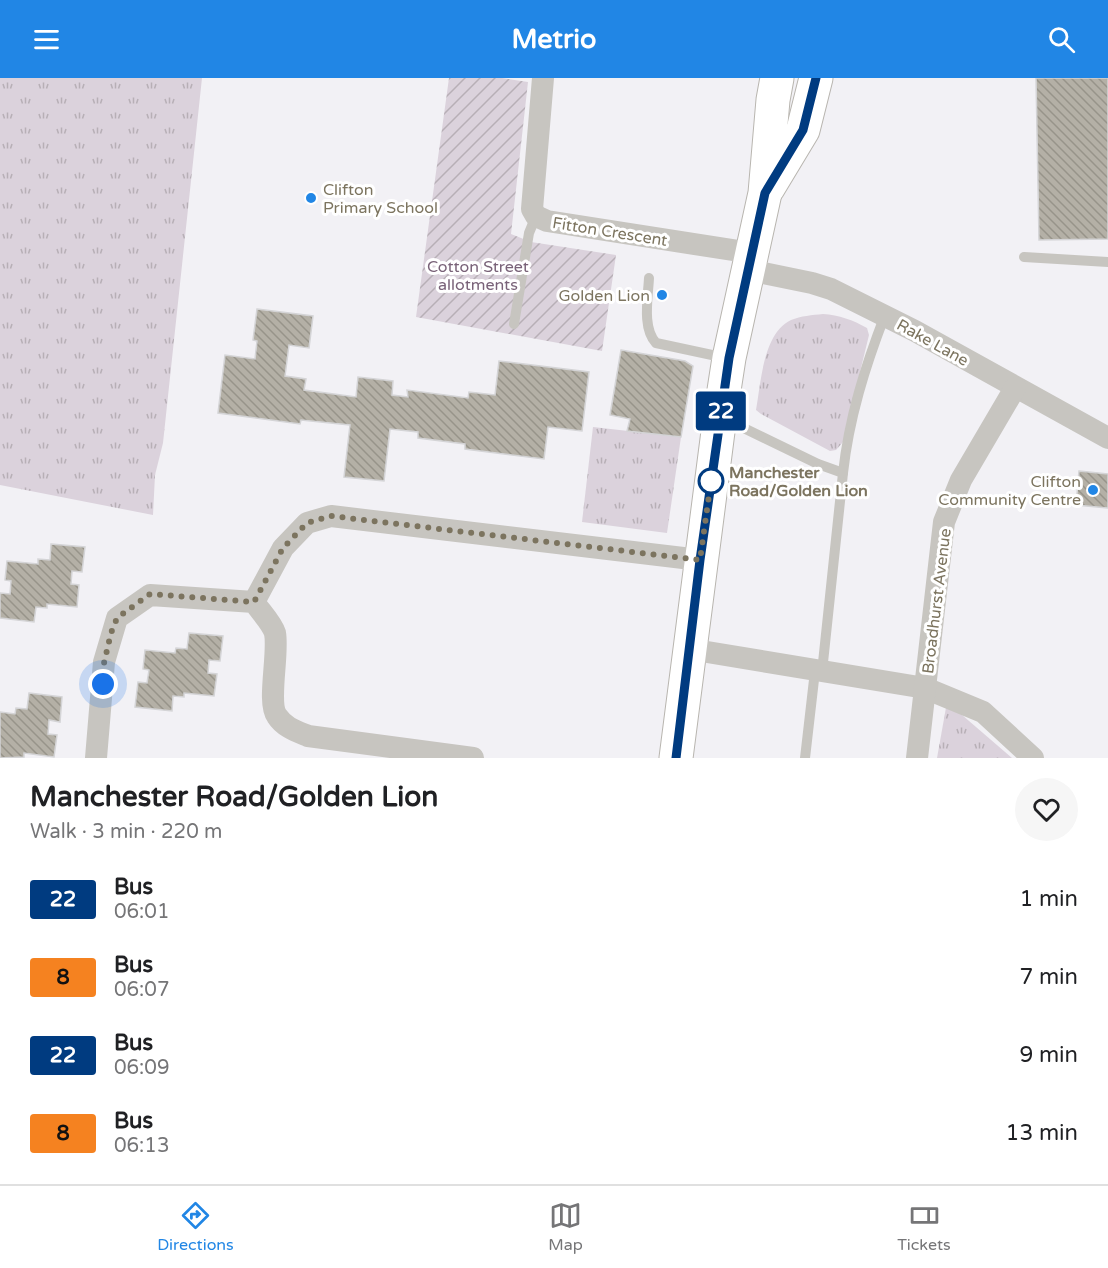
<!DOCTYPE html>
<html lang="en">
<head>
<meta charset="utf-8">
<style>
  :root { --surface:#fff; --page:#f6f6f6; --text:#202124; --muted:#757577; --line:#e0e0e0; --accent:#2186e5 }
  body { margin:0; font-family:"Varela Round",sans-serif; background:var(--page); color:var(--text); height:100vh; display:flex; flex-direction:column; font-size:22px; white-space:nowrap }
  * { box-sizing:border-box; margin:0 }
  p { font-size:20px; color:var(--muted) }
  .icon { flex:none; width:33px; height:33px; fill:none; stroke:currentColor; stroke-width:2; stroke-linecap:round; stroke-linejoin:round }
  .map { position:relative; height:680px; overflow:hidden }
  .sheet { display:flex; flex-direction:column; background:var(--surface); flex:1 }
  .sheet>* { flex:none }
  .badge { padding:0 12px; border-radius:4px; font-size:21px; line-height:39px }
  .you { position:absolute; width:30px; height:30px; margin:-15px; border:4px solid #fff; border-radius:50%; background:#1a73e8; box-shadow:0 0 0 9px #1a73e833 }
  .map>.badge { position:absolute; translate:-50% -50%; box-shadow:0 0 0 3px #fff }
  .round { display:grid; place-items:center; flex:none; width:63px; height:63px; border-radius:32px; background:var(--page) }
  .summary { display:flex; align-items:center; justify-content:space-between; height:102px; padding:0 30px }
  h1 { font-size:28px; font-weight:700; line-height:45px }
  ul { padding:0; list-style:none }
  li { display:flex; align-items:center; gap:18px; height:78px; padding:0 30px }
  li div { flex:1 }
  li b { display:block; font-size:22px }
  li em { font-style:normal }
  li .badge { min-width:66px; font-weight:700; text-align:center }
  header { display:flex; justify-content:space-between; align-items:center; height:78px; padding:0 30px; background:var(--accent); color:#fff; font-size:27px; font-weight:700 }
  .tab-bar { display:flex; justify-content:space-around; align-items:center; height:84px; border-top:2px solid var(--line); background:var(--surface); font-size:16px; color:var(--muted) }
  .tab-bar a { display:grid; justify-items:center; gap:3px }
  .tab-bar .current { color:var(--accent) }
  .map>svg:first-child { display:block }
  .grass { fill:url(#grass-tufts) }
  .garden { fill:url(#garden-furrows) }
  .building { fill:url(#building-back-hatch); stroke:#d4d4d6; stroke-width:1.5 }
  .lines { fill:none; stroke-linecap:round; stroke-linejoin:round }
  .primary-casing { stroke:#b8b5af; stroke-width:35 }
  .lane { stroke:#c7c5c0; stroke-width:10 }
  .street { stroke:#c7c5c0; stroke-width:22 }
  .primary { stroke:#fff; stroke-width:33 }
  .line-casing { stroke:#fff; stroke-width:14 }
  .line { stroke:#003b80; stroke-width:9 }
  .walk { stroke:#7c745f; stroke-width:6; stroke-dasharray:0 10.8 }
  .poi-dot { fill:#2186e5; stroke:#fff; stroke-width:2 }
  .stop-dot { fill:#fff; stroke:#003b80; stroke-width:3 }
  .labels { text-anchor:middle; stroke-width:6; stroke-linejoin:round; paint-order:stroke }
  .poi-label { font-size:16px; fill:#7c745f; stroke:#fff; text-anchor:end }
  .street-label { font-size:16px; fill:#7c745f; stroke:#fff }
  .park-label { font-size:16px; fill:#796278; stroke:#fff }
  .stop-label { font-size:16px; font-weight:bold; fill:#7c745f; stroke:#fff; text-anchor:start }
</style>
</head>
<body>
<header><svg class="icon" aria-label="menu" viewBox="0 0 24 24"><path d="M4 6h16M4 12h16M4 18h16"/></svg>Metrio<svg class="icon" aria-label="search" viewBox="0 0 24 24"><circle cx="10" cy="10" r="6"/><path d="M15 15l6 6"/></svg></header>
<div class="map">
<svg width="1108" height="680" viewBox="0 0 1108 680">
  <defs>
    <pattern id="grass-tufts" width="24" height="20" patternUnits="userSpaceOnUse" patternTransform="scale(1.5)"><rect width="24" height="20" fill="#dbd2dc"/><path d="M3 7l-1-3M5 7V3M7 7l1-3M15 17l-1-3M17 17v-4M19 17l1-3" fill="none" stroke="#b7afb6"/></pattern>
    <pattern id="garden-furrows" width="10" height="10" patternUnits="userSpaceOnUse" patternTransform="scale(1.5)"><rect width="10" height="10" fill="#dbd2dc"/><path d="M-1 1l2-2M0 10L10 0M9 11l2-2" fill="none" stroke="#b7afb6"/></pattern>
    <pattern id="building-back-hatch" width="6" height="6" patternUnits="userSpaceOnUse" patternTransform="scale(1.5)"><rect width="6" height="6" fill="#b4b0a6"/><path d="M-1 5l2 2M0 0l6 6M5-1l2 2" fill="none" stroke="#97948a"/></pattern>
  </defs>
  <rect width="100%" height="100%" fill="#f2f1f5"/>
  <g class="grass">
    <path d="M0,0H202L163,365L155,397L153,437L0,407Z"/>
    <path d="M823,236C839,237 853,242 867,250L869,257L843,364L836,372L830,373L761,336L756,332C761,305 763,255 791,242C801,238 812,237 823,236Z"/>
    <path d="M593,349L681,359L667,455L582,444Z"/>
    <path d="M947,624L1012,680H937Z"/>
  </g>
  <path class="garden" d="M449,0H502L528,4L511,156L531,164L616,177L602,273L416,239Z"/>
  <g class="building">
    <path d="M1036,0H1108V161L1039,162Z"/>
    <path d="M257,231L313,238L309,270L289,267L285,298L306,301L304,312L356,319L358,299L393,303L392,317L408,319L407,312L468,320L469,314L495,317L499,283L589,294L582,353L548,349L544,381L465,371V366L418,360V354L390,351L384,403L344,399L350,347L301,342L300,346L218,335L225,277L255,281L257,263L253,262Z"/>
    <path d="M621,272L685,283L693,288L681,359L627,353L630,341L610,337Z"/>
    <path d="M1079,393L1108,396V430L1076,427Z"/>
    <path d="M51,466L85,469L82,494L72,493L71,506L79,507L77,529L47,526V530L36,529L34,544L0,540V515L10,516L11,503L5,502L7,483L38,486V481L50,482Z"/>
    <path d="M189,555L223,558L220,583L209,582L208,595L217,596L214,618L184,615V619L173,618L172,633L135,629L138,604L147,605L149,592L143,591L145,572L175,575L176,570L187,571Z"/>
    <path d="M29,615L62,619L60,644L49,642L48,656L57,657L54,679L24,675V679L0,680V634L15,636L16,630L27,631Z"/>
  </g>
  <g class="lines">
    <defs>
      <g id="primary">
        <path d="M768,110L803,52L816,0"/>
        <path d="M676,680L720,338L729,280L765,115L773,22L777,0"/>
      </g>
    </defs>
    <use href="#primary" class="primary-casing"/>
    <g class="lane">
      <path d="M1024,179L1108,184"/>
      <path d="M649,200C648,220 642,250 656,265L726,280"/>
      <path d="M514,246L529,155L536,138"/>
      <path d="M723,340L818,386L843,395L822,594"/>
      <path d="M843,395C849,340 865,289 885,237"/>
      <path d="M805,680L815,593"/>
    </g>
    <g class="street">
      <path d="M543,0L532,131L536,138L547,143L752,175"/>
      <path d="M748,192L812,205L831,211L915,253L1108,360"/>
      <path d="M254,524L283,470L307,445L331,438L700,482"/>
      <path d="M689,571L925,610L983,634L1033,680"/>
      <path d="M96,680L104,584L117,540L150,517L254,524C260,533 272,545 275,555C279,576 267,625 277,638C284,649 296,653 308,658L473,680"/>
      <path d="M917,680L944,444L961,402L1015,310"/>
    </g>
    <use href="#primary" class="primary"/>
  </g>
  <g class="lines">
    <defs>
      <path id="line" d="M676,680L700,482L729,280L765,115L803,52L816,0"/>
    </defs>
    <use href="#line" class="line-casing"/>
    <use href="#line" class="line"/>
    <path class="walk" d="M103,606L104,585L111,555L117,540L150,516L254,524L283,470L307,445L331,438L700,482L711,403"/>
  </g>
  <g class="poi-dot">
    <circle cx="311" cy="120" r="6"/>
    <circle cx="662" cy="217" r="6"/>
    <circle cx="1093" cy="412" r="6"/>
  </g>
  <circle class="stop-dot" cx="711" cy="403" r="12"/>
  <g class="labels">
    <g class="poi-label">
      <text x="323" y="117" text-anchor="start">Clifton<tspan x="323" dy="18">Primary School</tspan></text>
      <text x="650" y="223">Golden Lion</text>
      <text x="1081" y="409">Clifton<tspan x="1081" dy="18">Community Centre</tspan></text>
    </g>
    <g class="street-label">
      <text transform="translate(610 153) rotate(9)" y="6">Fitton Crescent</text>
      <text transform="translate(933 264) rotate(29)" y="6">Rake Lane</text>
      <text transform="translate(936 523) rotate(-83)" y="6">Broadhurst Avenue</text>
    </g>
    <g class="park-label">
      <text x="478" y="194">Cotton Street<tspan x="478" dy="18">allotments</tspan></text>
    </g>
    <g class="stop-label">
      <text x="729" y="400">Manchester<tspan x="729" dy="18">Road/Golden Lion</tspan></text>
    </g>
  </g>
</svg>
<div class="you" style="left:103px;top:606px"></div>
<b class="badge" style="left:721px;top:333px;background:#003b80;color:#fff">22</b>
</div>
<section class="sheet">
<div class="summary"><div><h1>Manchester Road/Golden Lion</h1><p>Walk · 3 min · 220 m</p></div><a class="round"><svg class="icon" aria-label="heart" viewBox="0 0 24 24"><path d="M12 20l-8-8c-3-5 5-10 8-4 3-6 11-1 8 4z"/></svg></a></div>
<ul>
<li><span class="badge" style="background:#003b80;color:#fff">22</span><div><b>Bus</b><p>06:01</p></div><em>1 min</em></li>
<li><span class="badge" style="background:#f58220;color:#111">8</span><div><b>Bus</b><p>06:07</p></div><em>7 min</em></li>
<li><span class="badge" style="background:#003b80;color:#fff">22</span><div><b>Bus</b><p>06:09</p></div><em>9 min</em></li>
<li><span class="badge" style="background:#f58220;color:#111">8</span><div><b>Bus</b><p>06:13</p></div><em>13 min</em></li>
</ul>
</section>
<nav class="tab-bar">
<a class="current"><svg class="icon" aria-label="directions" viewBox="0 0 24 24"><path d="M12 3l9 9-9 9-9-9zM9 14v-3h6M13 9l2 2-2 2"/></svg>Directions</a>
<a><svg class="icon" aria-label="map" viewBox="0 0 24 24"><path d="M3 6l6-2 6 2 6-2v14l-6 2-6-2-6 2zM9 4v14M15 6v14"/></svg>Map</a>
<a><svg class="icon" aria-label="tickets" viewBox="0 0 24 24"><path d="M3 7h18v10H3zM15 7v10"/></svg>Tickets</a>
</nav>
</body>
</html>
